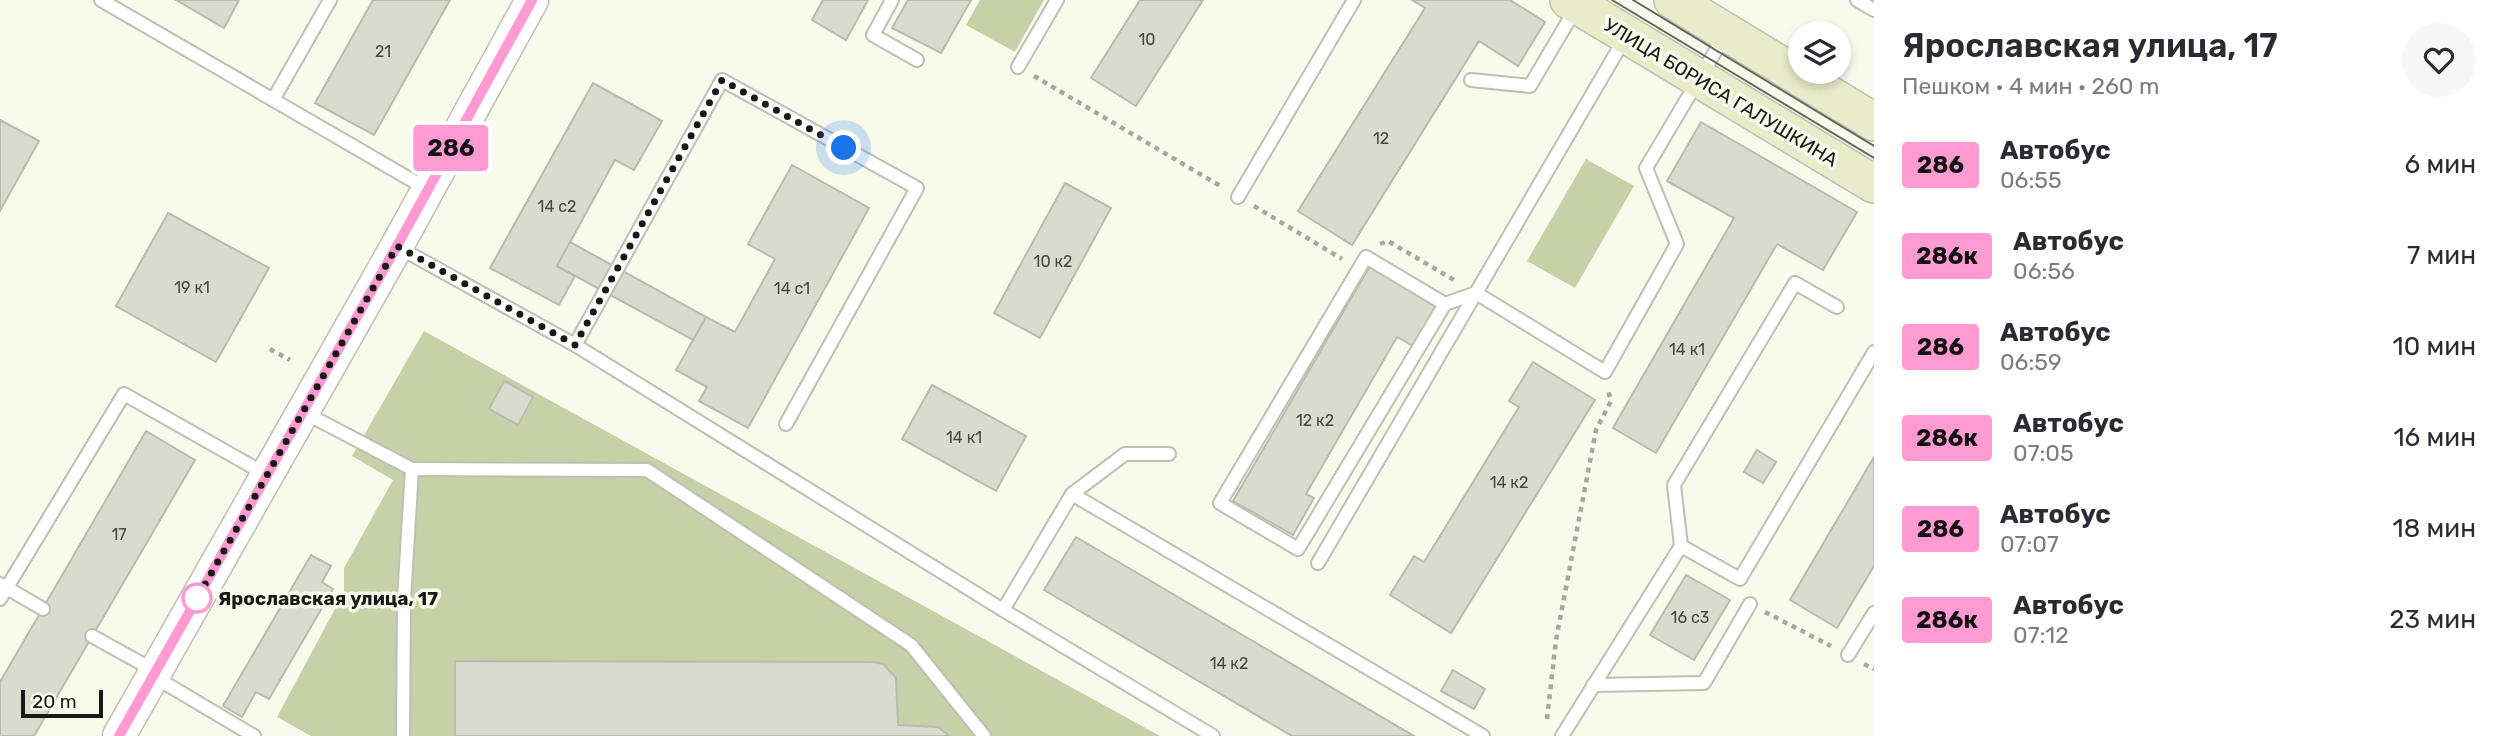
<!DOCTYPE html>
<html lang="ru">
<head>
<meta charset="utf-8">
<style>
  :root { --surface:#fff; --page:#f7f7f7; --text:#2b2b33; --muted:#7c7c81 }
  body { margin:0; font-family:Rubik,sans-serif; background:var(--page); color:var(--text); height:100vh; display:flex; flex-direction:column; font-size:26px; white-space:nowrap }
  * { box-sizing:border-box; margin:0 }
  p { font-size:23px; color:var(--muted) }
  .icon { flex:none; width:38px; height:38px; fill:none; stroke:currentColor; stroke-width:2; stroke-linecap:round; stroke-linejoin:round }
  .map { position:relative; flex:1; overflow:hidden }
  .sheet { display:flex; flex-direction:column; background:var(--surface); width:630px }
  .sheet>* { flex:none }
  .badge { padding:0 14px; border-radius:5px; font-size:24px; line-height:46px }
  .fabs { position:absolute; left:1788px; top:21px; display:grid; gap:14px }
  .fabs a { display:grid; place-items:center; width:63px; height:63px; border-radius:50%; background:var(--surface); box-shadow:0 4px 10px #0003; font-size:35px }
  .scale { position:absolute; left:21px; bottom:18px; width:82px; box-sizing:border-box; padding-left:7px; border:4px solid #181914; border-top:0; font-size:19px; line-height:24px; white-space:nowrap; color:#181914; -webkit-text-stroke:5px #f8fbec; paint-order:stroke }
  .you { position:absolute; width:35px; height:35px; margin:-18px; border:5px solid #fff; border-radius:50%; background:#1a73e8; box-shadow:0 0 0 10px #1a73e833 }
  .map>.badge { position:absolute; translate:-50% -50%; box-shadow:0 0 0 4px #fff }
  .round { display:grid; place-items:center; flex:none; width:74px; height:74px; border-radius:37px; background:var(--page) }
  .summary { display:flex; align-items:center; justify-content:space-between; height:119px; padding:0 28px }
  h1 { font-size:33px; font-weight:600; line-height:52px }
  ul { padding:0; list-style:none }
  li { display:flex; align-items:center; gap:21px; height:91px; padding:0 28px }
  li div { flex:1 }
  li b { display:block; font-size:26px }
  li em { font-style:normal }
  li .badge { min-width:77px; font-weight:700; text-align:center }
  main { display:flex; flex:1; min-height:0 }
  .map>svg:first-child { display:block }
  .green { fill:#c8d0a8 }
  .building { fill:#d8dbcd; stroke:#b8bbad; stroke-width:2 }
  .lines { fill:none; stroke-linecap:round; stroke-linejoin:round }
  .service-casing { stroke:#bdc0b2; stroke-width:16 }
  .tertiary-casing { stroke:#bdc0b2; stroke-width:35 }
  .secondary-casing { stroke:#bdc0b2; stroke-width:40 }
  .path { stroke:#a7a99e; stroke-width:4.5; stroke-dasharray:5 5; stroke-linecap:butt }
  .service { stroke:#fff; stroke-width:12 }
  .tertiary { stroke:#fff; stroke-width:32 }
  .secondary { stroke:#e8ecca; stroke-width:37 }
  .tram { stroke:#66675f; stroke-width:2 }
  .line-casing { stroke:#fff; stroke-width:16 }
  .line { stroke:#ff9ad2; stroke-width:10 }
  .walk { stroke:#181914; stroke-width:7; stroke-dasharray:0 12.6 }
  .stop-dot { fill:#fff; stroke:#ff9ad2; stroke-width:3.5 }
  .labels { text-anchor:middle; stroke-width:7; stroke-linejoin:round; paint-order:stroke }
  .number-label { font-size:16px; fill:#484a42 }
  .street-label { font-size:19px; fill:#181914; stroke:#f8fbec }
  .stop-label { font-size:19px; font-weight:bold; fill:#181914; stroke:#f8fbec; text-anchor:start }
</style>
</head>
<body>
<main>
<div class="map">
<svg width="1874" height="736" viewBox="0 0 1874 736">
  <rect width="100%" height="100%" fill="#f8fbec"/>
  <g class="green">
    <path d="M980,0H1044L1015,52L966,25Z"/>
    <path d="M1586,159L1634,186L1575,288L1527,261Z"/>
    <path d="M424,331L1160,736H311L277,717L344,592V568L393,480L352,456Z"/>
  </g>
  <g class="building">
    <path d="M176,0H239L224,28Z"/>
    <path d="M373,0H450L374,135L315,103Z"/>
    <path d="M823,0H868L846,40L812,20Z"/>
    <path d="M908,0H971L941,53L892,28Z"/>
    <path d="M1140,0H1203L1136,106L1091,78Z"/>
    <path d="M1412,0H1510L1545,22L1518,66L1479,41L1352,245L1298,211L1425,8Z"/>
    <path d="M593,83L662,121L634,170L615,160L557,266L575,276L559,305L490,268Z"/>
    <path d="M0,120L39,141L0,211Z"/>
    <path d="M1701,122L1857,212L1823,270L1777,244L1656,453L1613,428L1734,218L1667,181Z"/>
    <path d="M792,165L869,208L748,428L699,401L707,387L676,370L706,317L735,332L775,259L748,244Z"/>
    <path d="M1065,183L1111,208L1040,338L994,313Z"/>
    <path d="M168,213L269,268L216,362L116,306Z"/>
    <path d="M570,242L706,317L693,340L557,266Z"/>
    <path d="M1370,266L1437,304L1413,346L1397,337L1306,494L1314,498L1293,535L1233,501Z"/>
    <path d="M1533,362L1595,400L1451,633L1390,595L1414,556L1424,562L1519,407L1509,401Z"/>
    <path d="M504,381L533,397L518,425L489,409Z"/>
    <path d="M932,385L1026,436L996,491L902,439Z"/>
    <path d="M146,431L195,460L34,736H0V682Z"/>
    <path d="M1757,450L1776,462L1763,483L1744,472Z"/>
    <path d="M1874,457V566L1837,628L1790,600Z"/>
    <path d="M1076,537L1414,736H1292L1044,590Z"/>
    <path d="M311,555L331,566L322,582L333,589L269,699L256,692L242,717L223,706Z"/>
    <path d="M1686,575L1730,600L1694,660L1650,635Z"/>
    <path d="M455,661L873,662L883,664L896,678L898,725L938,727L949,736H455Z"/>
    <path d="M1453,670L1485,689L1474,709L1441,691Z"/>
  </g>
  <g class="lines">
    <defs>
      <g id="service">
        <path d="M101,0L427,189"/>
        <path d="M892,0L873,35L917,60"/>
        <path d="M1857,0L1874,10"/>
        <path d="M1018,67L1057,0"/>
        <path d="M1471,80L1530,86L1576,8"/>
        <path d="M273,100L330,0"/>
        <path d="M1238,197L1354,0"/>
        <path d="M398,247L575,345L1003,610L1213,736"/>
        <path d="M1366,257L1445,304L1298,549L1220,503Z"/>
        <path d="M1445,304L1476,293L1605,372L1677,244L1646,168L1725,35"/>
        <path d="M575,345L722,80L917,188L786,424"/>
        <path d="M303,412L412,469L404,599L403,736"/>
        <path d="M412,469L647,470L911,645L984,736"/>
        <path d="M1072,494L1125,454H1169"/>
        <path d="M1681,546L1674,485L1795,283L1837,307"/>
        <path d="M1318,563L1625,38"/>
        <path d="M0,584L43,609"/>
        <path d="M0,599L124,394L267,475"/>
        <path d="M1003,610L1072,494L1483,736"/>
        <path d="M92,636L155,671"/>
        <path d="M1848,655L1874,613"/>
        <path d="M153,676L254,736"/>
        <path d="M1593,685L1704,683L1750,604"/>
        <path d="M1562,736L1681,546L1740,579L1874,352"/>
      </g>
      <path id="tertiary" d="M119,736L397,246L532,0"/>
      <g id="secondary">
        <path d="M1569,0L1874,184"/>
        <path d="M1673,0L1874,122"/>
      </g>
    </defs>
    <use href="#service" class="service-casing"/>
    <use href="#tertiary" class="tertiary-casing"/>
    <use href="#secondary" class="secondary-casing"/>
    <g class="path">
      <path d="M1034,76L1222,187"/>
      <path d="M1254,206L1342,259"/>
      <path d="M1380,244L1388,241L1454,280"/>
      <path d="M270,349L290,360"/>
      <path d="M1765,612L1831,646"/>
      <path d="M1864,664L1874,669"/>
      <path d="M1547,719L1556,640L1596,430L1611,401L1608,390"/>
    </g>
    <use href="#service" class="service"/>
    <use href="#tertiary" class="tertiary"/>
    <use href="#secondary" class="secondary"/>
    <g class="tram">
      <path d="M1612,0L1874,158"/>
      <path d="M1633,0L1874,146"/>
    </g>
  </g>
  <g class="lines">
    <defs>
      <path id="line" d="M119,736L397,246L532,0"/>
    </defs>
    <use href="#line" class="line-casing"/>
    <use href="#line" class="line"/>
    <path class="walk" d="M197,598L195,602L397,246L575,345L722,80L844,148"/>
  </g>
  <circle class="stop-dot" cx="197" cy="598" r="14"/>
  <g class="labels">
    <g class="number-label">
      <text x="1147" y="45">10</text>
      <text x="383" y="57">21</text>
      <text x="1381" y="144">12</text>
      <text x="557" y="212">14 c2</text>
      <text x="1053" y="267">10 к2</text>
      <text x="192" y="293">19 к1</text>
      <text x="792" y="294">14 c1</text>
      <text x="1687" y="355">14 к1</text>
      <text x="1315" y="426">12 к2</text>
      <text x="964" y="443">14 к1</text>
      <text x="1509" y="488">14 к2</text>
      <text x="119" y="540">17</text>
      <text x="1690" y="623">16 с3</text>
      <text x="1229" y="669">14 к2</text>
    </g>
    <g class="street-label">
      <text transform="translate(1721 92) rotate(31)" y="7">УЛИЦА БОРИСА ГАЛУШКИНА</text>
    </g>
    <g class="stop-label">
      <text x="218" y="605">Ярославская улица, 17</text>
    </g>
  </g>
</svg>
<div class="fabs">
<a><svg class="icon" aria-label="layers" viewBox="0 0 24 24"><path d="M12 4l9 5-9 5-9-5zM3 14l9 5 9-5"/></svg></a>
</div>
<div class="scale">20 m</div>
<div class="you" style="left:844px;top:148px"></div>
<b class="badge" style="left:451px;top:148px;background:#ff9ad2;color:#111">286</b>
</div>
<section class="sheet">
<div class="summary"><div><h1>Ярославская улица, 17</h1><p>Пешком · 4 мин · 260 m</p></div><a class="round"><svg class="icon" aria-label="heart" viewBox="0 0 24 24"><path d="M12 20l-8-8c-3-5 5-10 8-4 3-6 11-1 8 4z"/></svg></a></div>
<ul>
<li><span class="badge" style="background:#ff9ad2;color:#111">286</span><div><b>Автобус</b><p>06:55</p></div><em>6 мин</em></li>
<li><span class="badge" style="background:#ff9ad2;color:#111">286к</span><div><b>Автобус</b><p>06:56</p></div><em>7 мин</em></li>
<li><span class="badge" style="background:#ff9ad2;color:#111">286</span><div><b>Автобус</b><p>06:59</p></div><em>10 мин</em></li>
<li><span class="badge" style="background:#ff9ad2;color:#111">286к</span><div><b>Автобус</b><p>07:05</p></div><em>16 мин</em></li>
<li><span class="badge" style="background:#ff9ad2;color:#111">286</span><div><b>Автобус</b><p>07:07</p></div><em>18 мин</em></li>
<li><span class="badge" style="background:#ff9ad2;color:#111">286к</span><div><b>Автобус</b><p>07:12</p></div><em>23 мин</em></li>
</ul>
</section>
</main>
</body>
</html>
